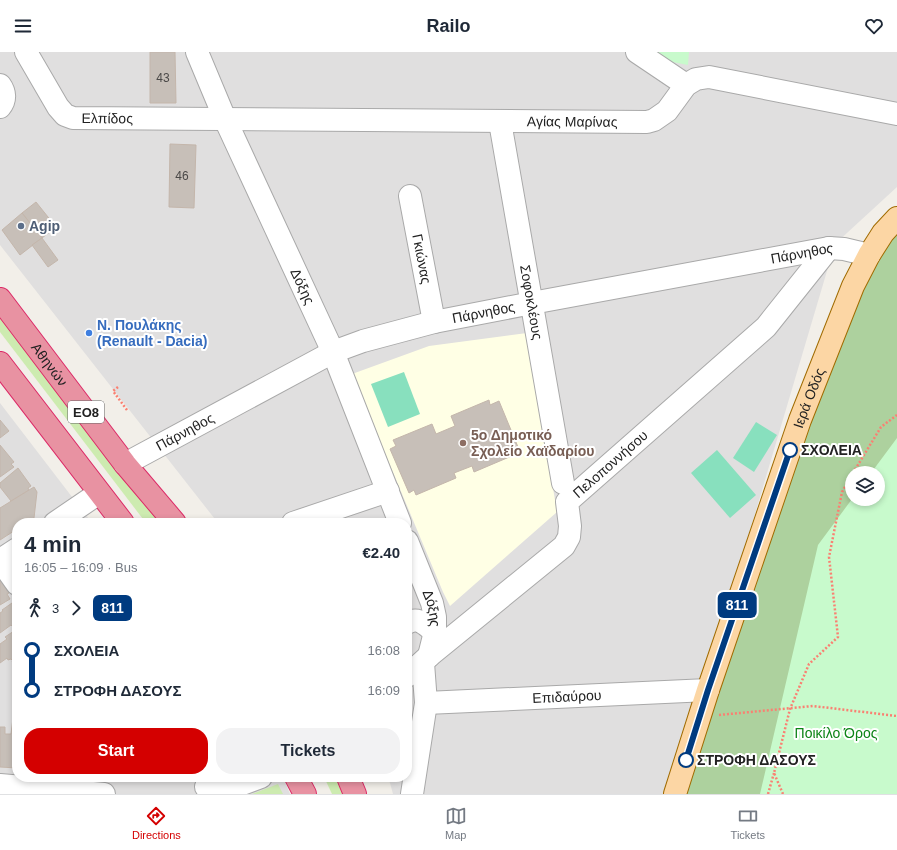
<!DOCTYPE html>
<html lang="en">
<head>
<meta charset="utf-8">
<style>
  :root { --surface:#fff; --page:#f2f2f3; --text:#1f2937; --muted:#747a83; --line:#e0e1e3; --accent:#d40000 }
  body { margin:0; font-family:Arial,sans-serif; background:var(--page); color:var(--text); height:100vh; display:flex; flex-direction:column; font-size:15px; white-space:nowrap }
  * { box-sizing:border-box; margin:0 }
  p { font-size:13px; color:var(--muted) }
  .icon { flex:none; width:22px; height:22px; fill:none; stroke:currentColor; stroke-width:2; stroke-linecap:round; stroke-linejoin:round }
  .map { position:relative; flex:1; overflow:hidden }
  .side { position:absolute; left:12px; top:466px; width:400px; height:264px; display:flex; flex-direction:column; background:var(--surface); border-radius:16px; box-shadow:0 2px 6px #0003 }
  .side>* { flex:none }
  .badge { padding:0 8px; border-radius:6px; font-size:14px; line-height:26px }
  .fabs { position:absolute; left:845px; top:414px; display:grid; gap:8px }
  .fabs a { display:grid; place-items:center; width:40px; height:40px; border-radius:50%; background:var(--surface); box-shadow:0 2px 6px #0003; font-size:20px }
  .map>.badge { position:absolute; translate:-50% -50%; box-shadow:0 0 0 2px #fff }
  .legs { display:flex; align-items:center; gap:6px; height:44px; padding:0 12px; font-size:13px }
  .legs p { margin-inline-start:auto }
  .head { display:flex; align-items:center; justify-content:space-between; height:68px; padding:0 12px }
  h1 { font-size:22px; font-weight:600; line-height:30px }
  .action { display:flex; gap:8px; margin-top:auto; padding:8px 12px }
  .action a { flex:1; height:46px; border-radius:16px; background:var(--accent); color:#fff; font-size:16px; font-weight:600; line-height:46px; text-align:center }
  .action a+a { background:var(--page); color:var(--text) }
  ul { padding:0 12px; list-style:none }
  li { display:flex; align-items:center; gap:14px; height:40px; font-size:15px }
  li i { display:grid; place-items:center; width:6px; height:100%; margin:0 5px; background:currentColor }
  li i::after { content:''; width:10px; height:10px; margin:-5px; border:3px solid; border-radius:50%; background:var(--surface) }
  li p { margin-inline-start:auto }
  li:first-child i { background:linear-gradient(#0000 50%,currentColor 0) }
  li:last-child i { background:linear-gradient(currentColor 50%,#0000 0) }
  header { display:flex; justify-content:space-between; align-items:center; height:52px; padding:0 12px; background:var(--surface); font-size:18px; font-weight:600 }
  .menu { display:flex; justify-content:space-around; align-items:center; height:56px; border-top:1px solid var(--line); background:var(--surface); font-size:11px; color:var(--muted) }
  .menu a { display:grid; justify-items:center; gap:2px }
  .menu .current { color:var(--accent) }
  .map>svg:first-child { display:block }
  .residential { fill:#e0dfdf }
  .education { fill:#ffffe5 }
  .grass { fill:#cdebb0 }
  .forest { fill:#add19e; fill-rule:evenodd }
  .park { fill:#c8facc }
  .pitch { fill:#88e0be }
  .building { fill:#c7bfb8; stroke:#c4b6ab }
  .lines { fill:none; stroke-linecap:round; stroke-linejoin:round }
  .minor-casing { stroke:#a9a9a9; stroke-width:24 }
  .major-casing { stroke:#a06b00; stroke-width:24 }
  .highway-casing { stroke:#dc2a67; stroke-width:24 }
  .path { stroke:#fa8072; stroke-width:2.5; stroke-dasharray:2 2; stroke-linecap:butt }
  .minor { stroke:#fff; stroke-width:22 }
  .major { stroke:#fcd6a4; stroke-width:22 }
  .highway { stroke:#e892a2; stroke-width:22 }
  .line-1-casing { stroke:#fff; stroke-width:9 }
  .line-1 { stroke:#003b80; stroke-width:6 }
  .service-dot { fill:#5c6f8a; stroke:#fff; stroke-width:1.5 }
  .shop-dot { fill:#3f7fe0; stroke:#fff; stroke-width:1.5 }
  .education-dot { fill:#8d6e63; stroke:#fff; stroke-width:1.5 }
  .stop-1-dot { fill:#fff; stroke:#003b80; stroke-width:2 }
  .labels { text-anchor:middle; stroke-width:4; stroke-linejoin:round; paint-order:stroke }
  .number-label { font-size:12px; fill:#4b4948 }
  .shield { fill:#fff; stroke:#646464; stroke-width:1 }
  .shield-label { font-size:13px; font-weight:bold; fill:#222 }
  .street-label { font-size:14px; fill:#222; stroke:#fff }
  .service-label { font-size:14px; font-weight:bold; fill:#4e5e75; stroke:#fff; text-anchor:start }
  .shop-label { font-size:14px; font-weight:bold; fill:#366cbe; stroke:#fff; text-anchor:start }
  .education-label { font-size:14px; font-weight:bold; fill:#785e54; stroke:#fff; text-anchor:start }
  .stop-label { font-size:14px; font-weight:bold; fill:#222; stroke:#fff; text-anchor:start }
  .park-label { font-size:14px; fill:#0c8416; stroke:#fff }
</style>
</head>
<body>
<header><svg class="icon" aria-label="menu" viewBox="0 0 24 24"><path d="M4 6h16M4 12h16M4 18h16"/></svg>Railo<svg class="icon" aria-label="heart" viewBox="0 0 24 24"><path d="M12 20l-8-8c-3-5 5-10 8-4 3-6 11-1 8 4z"/></svg></header>
<div class="map">
<svg width="897" height="742" viewBox="0 0 897 742">
  <rect width="100%" height="100%" fill="#f2efe9"/>
  <g class="residential">
    <path d="M0,0H897V135L835,192L672,742H393L390,731L387,725H407V471H218L0,193Z"/>
    <path d="M0,351L92,471H17V725H283L290,742H0Z"/>
  </g>
  <path class="education" d="M527,281L557,460L450,554L443,540L352,322L429,294Z"/>
  <g class="grass">
    <path d="M0,256L164,471H146L0,280Z"/>
    <path d="M324,725H336L344,742H332Z"/>
    <path d="M278,732L283,742H252Z"/>
  </g>
  <path class="forest" d="M897,166V742H675L800,368ZM852,421H878V447H852Z"/>
  <g class="park">
    <path d="M650,0H689L688,13L662,8Z"/>
    <path d="M897,386V742H760L818,493L852,447H878V421H871Z"/>
  </g>
  <g class="pitch">
    <path d="M404,320L420,362L388,375L371,332Z"/>
    <path d="M756,370L777,383L754,420L733,406Z"/>
    <path d="M717,398L756,443L730,466L691,421Z"/>
  </g>
  <g class="building">
    <path d="M150,0H175L176,51H150Z"/>
    <path d="M170,92L196,93L194,156L169,155Z"/>
    <path d="M36,150L56,175L42,186L22,161Z"/>
    <path d="M22,161L42,186L20,203L2,178Z"/>
    <path d="M42,186L58,208L48,215L32,193Z"/>
    <path d="M489,348L490,353L499,349L518,395L512,398L514,403L474,420L472,414L454,421L456,426L416,443L414,438L409,441L390,397L396,394L393,388L432,372L436,382L455,374L451,364Z"/>
    <path d="M0,368L9,379L0,386Z"/>
    <path d="M0,393L14,410L11,412L14,415L0,425Z"/>
    <path d="M18,416L31,434L28,436L29,438L11,449L0,435V431Z"/>
    <path d="M34,435L37,440L34,466L26,471H17V477L0,488V456Z"/>
    <path d="M0,528L9,541L7,542L10,547L0,553Z"/>
    <path d="M12,551L17,557V558L15,560L17,563V572L13,575L11,573L0,581V561L3,559L2,558Z"/>
    <path d="M17,577V605L12,608L11,607L8,608L7,606L0,611V592L7,587L5,585Z"/>
    <path d="M17,605V616L12,609Z"/>
    <path d="M17,618V630L13,620Z"/>
    <path d="M13,666H17V716L0,715V675H5V682H11Z"/>
  </g>
  <g class="lines">
    <defs>
      <g id="minor">
        <path id="s1" d="M26,0L58,55L65,63L73,66L647,70L654,68L667,59L686,33L696,27L709,25L897,62"/>
        <path id="s2" d="M197,0L225,67L333,300L400,471"/>
        <path d="M637,0L686,33"/>
        <path d="M0,33C5,40 6,48 0,55"/>
        <path id="s3" d="M500,70L563,431"/>
        <path id="s4" d="M410,144L434,270"/>
        <path id="s5" d="M125,412L333,300L363,289L434,270L532,251L829,196L844,197L869,203"/>
        <path d="M55,471L99,441"/>
        <path d="M293,471L388,439"/>
        <path id="s6" d="M407,489L432,551L435,565V580L429,604"/>
        <path d="M0,508L17,532"/>
        <path d="M0,508L17,497"/>
        <path d="M407,571C419,564 425,573 435,580"/>
        <path id="s7" d="M407,624L429,604L564,494L569,485L570,474L567,450L766,275L829,196"/>
        <path id="s8" d="M426,651L708,638"/>
        <path d="M217,725L206,735L216,738H226L261,725"/>
        <path d="M0,733L104,742"/>
        <path d="M412,742L426,651L423,611"/>
      </g>
      <g id="major">
        <path id="s9" d="M675,742L708,638L800,368L853,234L869,203L883,181L897,166"/>
      </g>
      <g id="highway">
        <path id="s10" d="M0,247L125,412L175,471"/>
        <path d="M0,311L123,471"/>
        <path d="M296,725L305,742"/>
        <path d="M348,725L355,742"/>
      </g>
    </defs>
    <use href="#minor" class="minor-casing"/>
    <use href="#major" class="major-casing"/>
    <use href="#highway" class="highway-casing"/>
    <g class="path">
      <path d="M118,335L113,339L127,358"/>
      <path d="M853,421L881,375L897,363"/>
      <path d="M719,663L813,654L897,664"/>
      <path d="M768,742L774,721"/>
      <path d="M783,742L774,721L790,657L809,612L838,585L829,505L842,440L852,423"/>
    </g>
    <use href="#minor" class="minor"/>
    <use href="#major" class="major"/>
    <use href="#highway" class="highway"/>
  </g>
  <g class="lines">
    <defs>
      <path id="line-1" d="M686,708L708,638L790,398"/>
    </defs>
    <use href="#line-1" class="line-1-casing"/>
    <use href="#line-1" class="line-1"/>
  </g>
  <circle class="service-dot" cx="21" cy="174" r="4"/>
  <circle class="shop-dot" cx="89" cy="281" r="4"/>
  <circle class="education-dot" cx="463" cy="391" r="4"/>
  <g class="stop-1-dot">
    <circle cx="790" cy="398" r="7"/>
    <circle cx="686" cy="708" r="7"/>
  </g>
  <g class="labels">
    <g class="number-label">
      <text x="163" y="30">43</text>
      <text x="182" y="128">46</text>
    </g>
    <rect class="shield" x="68" y="349" width="36" height="22" rx="3"/>
    <g class="shield-label">
      <text x="86" y="365">ΕΟ8</text>
    </g>
    <g class="street-label">
      <text dy="5" stroke="none"><textPath href="#s1" startOffset="117">Ελπίδος</textPath></text>
      <text dy="5" stroke="none"><textPath href="#s1" startOffset="582">Αγίας Μαρίνας</textPath></text>
      <text dy="5" stroke="none"><textPath href="#s5" startOffset="716">Πάρνηθος</textPath></text>
      <text dy="5" stroke="none"><textPath href="#s4" startOffset="64">Γκιώνας</textPath></text>
      <text dy="5" stroke="none"><textPath href="#s2" startOffset="257">Δόξης</textPath></text>
      <text dy="5" stroke="none"><textPath href="#s3" startOffset="183">Σοφοκλέους</textPath></text>
      <text dy="5" stroke="none"><textPath href="#s5" startOffset="392">Πάρνηθος</textPath></text>
      <text dy="5" stroke="none"><textPath href="#s10" startOffset="82">Αθηνών</textPath></text>
      <text dy="5" stroke="none"><textPath href="#s9" startOffset="418">Ιερά Οδός</textPath></text>
      <text dy="5" stroke="none"><textPath href="#s5" startOffset="68">Πάρνηθος</textPath></text>
      <text dy="5" stroke="none"><textPath href="#s7" startOffset="307">Πελοποννήσου</textPath></text>
      <text dy="5" stroke="none"><textPath href="#s6" startOffset="72">Δόξης</textPath></text>
      <text dy="5" stroke="none"><textPath href="#s8" startOffset="141">Επιδαύρου</textPath></text>
    </g>
    <g class="service-label">
      <text x="29" y="179">Agip</text>
    </g>
    <g class="shop-label">
      <text x="97" y="278">Ν. Πουλάκης<tspan x="97" dy="16">(Renault - Dacia)</tspan></text>
    </g>
    <g class="education-label">
      <text x="471" y="388">5ο Δημοτικό<tspan x="471" dy="16">Σχολείο Χαϊδαρίου</tspan></text>
    </g>
    <g class="stop-label">
      <text x="801" y="403">ΣΧΟΛΕΙΑ</text>
      <text x="697" y="713">ΣΤΡΟΦΗ ΔΑΣΟΥΣ</text>
    </g>
    <g class="park-label">
      <text x="836" y="686">Ποικίλο Όρος</text>
    </g>
  </g>
</svg>
<div class="fabs">
<a><svg class="icon" aria-label="layers" viewBox="0 0 24 24"><path d="M12 4l9 5-9 5-9-5zM3 14l9 5 9-5"/></svg></a>
</div>
<b class="badge" style="left:737px;top:553px;background:#003b80;color:#fff">811</b>
<section class="side">
<div class="head"><div><h1>4 min</h1><p>16:05 – 16:09 · Bus</p></div><b>€2.40</b></div>
<div class="legs"><svg class="icon" aria-label="walk" viewBox="0 0 24 24"><circle cx="13" cy="4" r="2"/><path d="M13 8l-2 6 4 7M11 14l-3 7M7 12l3-4h3l4 4"/></svg>3<svg class="icon" aria-label="forward" viewBox="0 0 24 24"><path d="M9 5l7 7-7 7"/></svg><b class="badge" style="background:#003b80;color:#fff">811</b></div>
<ul>
<li><i style="color:#003b80"></i><b>ΣΧΟΛΕΙΑ</b><p>16:08</p></li>
<li><i style="color:#003b80"></i><b>ΣΤΡΟΦΗ ΔΑΣΟΥΣ</b><p>16:09</p></li>
</ul>
<div class="action"><a>Start</a><a>Tickets</a></div>
</section>
</div>
<nav class="menu">
<a class="current"><svg class="icon" aria-label="directions" viewBox="0 0 24 24"><path d="M12 3l9 9-9 9-9-9zM9 14v-3h6M13 9l2 2-2 2"/></svg>Directions</a>
<a><svg class="icon" aria-label="map" viewBox="0 0 24 24"><path d="M3 6l6-2 6 2 6-2v14l-6 2-6-2-6 2zM9 4v14M15 6v14"/></svg>Map</a>
<a><svg class="icon" aria-label="tickets" viewBox="0 0 24 24"><path d="M3 7h18v10H3zM15 7v10"/></svg>Tickets</a>
</nav>
</body>
</html>
